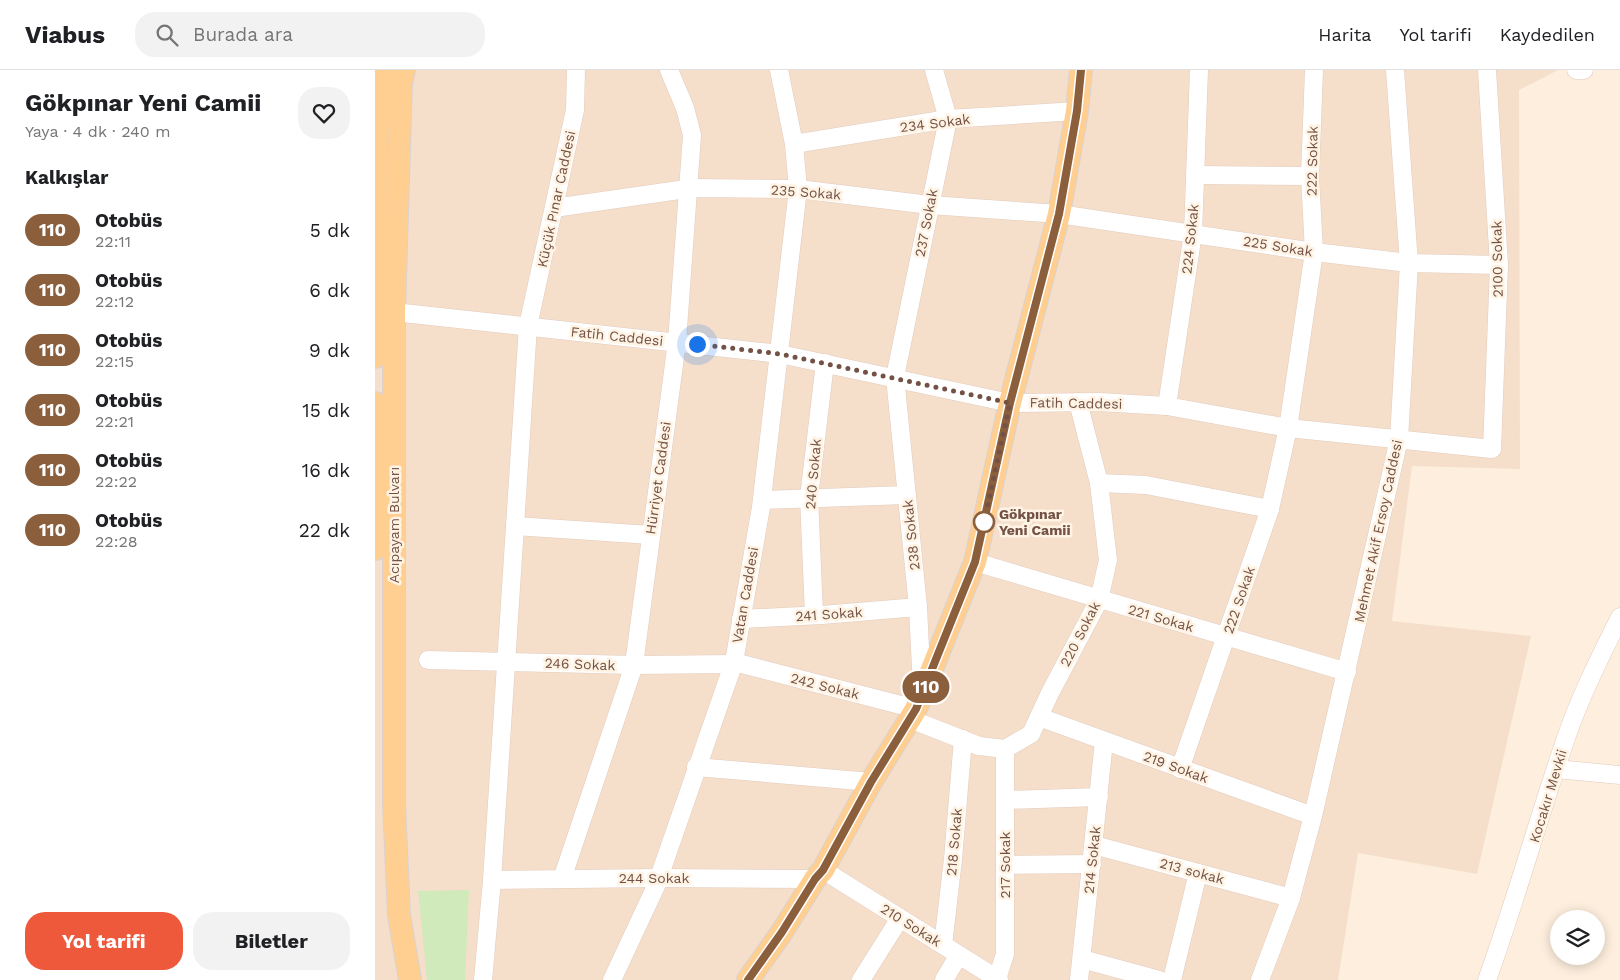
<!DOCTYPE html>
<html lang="tr">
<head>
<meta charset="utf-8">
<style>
  :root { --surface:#fff; --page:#f2f2f2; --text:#202124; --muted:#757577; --line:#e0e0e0; --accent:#ee583b }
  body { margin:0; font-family:"Work Sans",sans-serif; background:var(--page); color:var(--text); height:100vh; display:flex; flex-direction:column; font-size:19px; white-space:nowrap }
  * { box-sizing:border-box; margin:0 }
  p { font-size:16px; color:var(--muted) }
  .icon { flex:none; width:28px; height:28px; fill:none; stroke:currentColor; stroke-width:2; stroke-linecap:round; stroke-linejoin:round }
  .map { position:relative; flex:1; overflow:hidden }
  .sheet { display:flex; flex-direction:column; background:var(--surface); width:375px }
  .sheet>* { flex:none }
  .badge { padding:0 10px; border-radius:16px; font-size:18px; line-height:32px }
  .fabs { position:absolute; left:1175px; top:840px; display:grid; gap:10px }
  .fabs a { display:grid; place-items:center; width:55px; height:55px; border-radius:50%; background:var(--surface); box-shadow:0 2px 12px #0003; font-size:25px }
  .you { position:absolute; width:25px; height:25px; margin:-12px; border:4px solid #fff; border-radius:50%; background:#1a73e8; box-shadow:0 0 0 8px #1a73e833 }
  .map>.badge { position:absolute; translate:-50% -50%; box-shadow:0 0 0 2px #fff }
  h2 { padding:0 25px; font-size:19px; line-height:45px }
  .round { display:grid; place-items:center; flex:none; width:52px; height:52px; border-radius:20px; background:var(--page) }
  .headline { display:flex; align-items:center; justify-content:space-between; height:85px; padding:0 25px }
  h1 { font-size:24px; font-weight:700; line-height:38px }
  .primary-button { display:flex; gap:10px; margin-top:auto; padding:10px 25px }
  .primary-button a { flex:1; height:58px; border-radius:20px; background:var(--accent); color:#fff; font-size:20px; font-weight:700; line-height:58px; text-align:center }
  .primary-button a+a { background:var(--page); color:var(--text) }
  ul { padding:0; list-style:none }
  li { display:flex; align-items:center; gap:15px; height:60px; padding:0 25px }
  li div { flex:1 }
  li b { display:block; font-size:19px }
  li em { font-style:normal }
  li .badge { min-width:55px; font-weight:700; text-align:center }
  header { display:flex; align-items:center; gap:30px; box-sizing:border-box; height:70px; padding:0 25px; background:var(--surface); border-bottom:1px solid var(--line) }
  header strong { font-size:24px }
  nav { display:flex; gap:28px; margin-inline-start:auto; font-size:18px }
  .search { width:350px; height:45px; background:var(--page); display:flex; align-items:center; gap:12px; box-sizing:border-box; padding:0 18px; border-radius:20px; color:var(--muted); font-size:19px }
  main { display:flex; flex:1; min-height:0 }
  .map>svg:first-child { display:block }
  .residential { fill:#f5dfcb }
  .green { fill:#d1eabb }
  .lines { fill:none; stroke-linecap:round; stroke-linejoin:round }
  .minor-casing { stroke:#e3cbbc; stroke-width:19 }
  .major-casing { stroke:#dbd2cf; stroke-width:24 }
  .minor { stroke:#fff; stroke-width:18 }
  .major { stroke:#ffcf92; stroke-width:22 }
  .line-casing { stroke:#fff; stroke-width:11 }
  .line { stroke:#8b5e3c; stroke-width:8 }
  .walk { stroke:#735245; stroke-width:5; stroke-dasharray:0 9 }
  .stop-dot { fill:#fff; stroke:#8b5e3c; stroke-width:2.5 }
  .labels { text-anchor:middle; stroke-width:5; stroke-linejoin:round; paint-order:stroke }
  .street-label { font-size:14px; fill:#735245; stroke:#fff3e4 }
  .stop-label { font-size:14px; font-weight:bold; fill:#735245; stroke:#fff3e4; text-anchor:start }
</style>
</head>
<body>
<header>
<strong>Viabus</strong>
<div class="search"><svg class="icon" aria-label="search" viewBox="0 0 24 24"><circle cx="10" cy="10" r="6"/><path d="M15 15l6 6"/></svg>Burada ara</div>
<nav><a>Harita</a><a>Yol tarifi</a><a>Kaydedilen</a></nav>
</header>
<main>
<section class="sheet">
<div class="headline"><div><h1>Gökpınar Yeni Camii</h1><p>Yaya · 4 dk · 240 m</p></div><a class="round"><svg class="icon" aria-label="heart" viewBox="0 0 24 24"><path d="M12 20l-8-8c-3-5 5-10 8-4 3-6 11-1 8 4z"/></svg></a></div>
<h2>Kalkışlar</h2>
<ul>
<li><span class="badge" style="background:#8b5e3c;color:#fff">110</span><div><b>Otobüs</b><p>22:11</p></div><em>5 dk</em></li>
<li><span class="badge" style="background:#8b5e3c;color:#fff">110</span><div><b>Otobüs</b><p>22:12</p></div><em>6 dk</em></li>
<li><span class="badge" style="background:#8b5e3c;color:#fff">110</span><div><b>Otobüs</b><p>22:15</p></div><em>9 dk</em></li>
<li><span class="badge" style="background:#8b5e3c;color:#fff">110</span><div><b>Otobüs</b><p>22:21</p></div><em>15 dk</em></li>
<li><span class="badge" style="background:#8b5e3c;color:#fff">110</span><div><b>Otobüs</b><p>22:22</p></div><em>16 dk</em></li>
<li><span class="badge" style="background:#8b5e3c;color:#fff">110</span><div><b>Otobüs</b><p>22:28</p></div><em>22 dk</em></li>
</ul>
<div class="primary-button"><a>Yol tarifi</a><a>Biletler</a></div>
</section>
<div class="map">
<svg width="1245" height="910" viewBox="0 0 1245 910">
  <rect width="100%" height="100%" fill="#fdeedd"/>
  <path class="residential" d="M0,0H1183L1144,20L1145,399L1037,396L1017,551L1156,566L1102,804L983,783L963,910H0Z"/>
  <path class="green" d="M94,820L90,910H52L43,821Z"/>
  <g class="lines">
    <defs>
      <g id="minor">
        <path d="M1201,0H1209"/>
        <path d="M419,74L573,49L702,41"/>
        <path d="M820,105L935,106"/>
        <path d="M179,138L318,118L423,119L555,135L684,144L939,182L1034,193L1124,195"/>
        <path d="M19,242L405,284L635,333L724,332L792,336L913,358L1117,379L1124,195L1112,0"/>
        <path d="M792,336L818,163L824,0"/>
        <path d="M724,413L771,415L895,439"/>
        <path d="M387,430L532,425"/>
        <path d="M140,456L276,465"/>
        <path d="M600,492L972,602"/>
        <path d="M439,545L434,427L450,293"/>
        <path d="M366,549L447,545L543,537"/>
        <path d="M53,590L259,595L358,594"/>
        <path d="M359,592L541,639"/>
        <path d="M547,619L543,537L520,307L573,49L559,0"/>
        <path d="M664,647L938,746"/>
        <path d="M535,649L604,676L630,679L656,664L675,623L724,530L733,490L724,413L703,332"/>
        <path d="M321,697L496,712"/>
        <path d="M805,699L895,439L913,358L939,182L935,106L939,0"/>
        <path d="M1181,699L1245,705"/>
        <path d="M630,730L724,727"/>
        <path d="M719,775L916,828"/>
        <path d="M630,795L717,794"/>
        <path d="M448,800L624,910"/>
        <path d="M187,809L259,595L302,272L317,65L310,38L294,0"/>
        <path d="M117,810L284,808L440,809"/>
        <path d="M568,875L578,789L588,669"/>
        <path d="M707,889L784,910"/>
        <path d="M622,909L630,884V679"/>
        <path d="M108,910L117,810L153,256L200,40L201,0"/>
        <path d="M237,910L281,816L359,592L386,437L423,119L419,74L404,0"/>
        <path d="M486,910L525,848"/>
        <path d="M569,910L584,885"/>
        <path d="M704,910L729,671"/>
        <path d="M797,910L823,803"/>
        <path d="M885,910L916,828L938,746L1024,369L1034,193L1020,0"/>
        <path d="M1112,910C1141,830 1163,749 1191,668C1205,627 1225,587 1245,547"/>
      </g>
      <g id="major">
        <path d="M29,0L26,12L19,242V734L24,845L35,910"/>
        <path d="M0,287L1,73L9,0"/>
        <path d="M0,333V479"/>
        <path d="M373,910L407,862L440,809L448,800L496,712L541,639L600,492L635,333L684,144L702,41L706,0"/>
      </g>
    </defs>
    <use href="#minor" class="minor-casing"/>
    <use href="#major" class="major-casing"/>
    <use href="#minor" class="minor"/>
    <use href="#major" class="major"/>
  </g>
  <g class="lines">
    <defs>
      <path id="line" d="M373,910L407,862L440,809L448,800L496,712L541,639L600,492L635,333L684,144L702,41L706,0"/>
    </defs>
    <use href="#line" class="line-casing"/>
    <use href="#line" class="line"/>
    <path class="walk" d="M322,274L405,284L635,333L609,452"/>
  </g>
  <circle class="stop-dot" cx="609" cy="452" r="10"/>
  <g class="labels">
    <g class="street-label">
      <text transform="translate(560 53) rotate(-7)" y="5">234 Sokak</text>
      <text transform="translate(937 91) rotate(-89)" y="5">222 Sokak</text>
      <text transform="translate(431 122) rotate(4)" y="5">235 Sokak</text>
      <text transform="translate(181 129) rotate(-78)" y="5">Küçük Pınar Caddesi</text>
      <text transform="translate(551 153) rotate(-79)" y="5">237 Sokak</text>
      <text transform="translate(815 169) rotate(-84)" y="5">224 Sokak</text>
      <text transform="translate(903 176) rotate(9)" y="5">225 Sokak</text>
      <text transform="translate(1122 189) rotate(-91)" y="5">2100 Sokak</text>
      <text transform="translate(242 266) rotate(6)" y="5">Fatih Caddesi</text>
      <text transform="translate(701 333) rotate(1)" y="5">Fatih Caddesi</text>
      <text transform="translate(438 404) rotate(-85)" y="5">240 Sokak</text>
      <text transform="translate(283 408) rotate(-82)" y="5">Hürriyet Caddesi</text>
      <text transform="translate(19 455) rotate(-90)" y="5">Acıpayam Bulvarı</text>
      <text transform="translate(1003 461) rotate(-78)" y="5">Mehmet Akif Ersoy Caddesi</text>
      <text transform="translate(536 465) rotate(-96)" y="5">238 Sokak</text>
      <text transform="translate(370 525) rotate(-80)" y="5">Vatan Caddesi</text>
      <text transform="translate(864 530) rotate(-71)" y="5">222 Sokak</text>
      <text transform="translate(454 544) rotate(-4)" y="5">241 Sokak</text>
      <text transform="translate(786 548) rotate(16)" y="5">221 Sokak</text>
      <text transform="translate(705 564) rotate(-63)" y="5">220 Sokak</text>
      <text transform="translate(205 594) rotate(2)" y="5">246 Sokak</text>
      <text transform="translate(450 616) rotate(14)" y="5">242 Sokak</text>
      <text transform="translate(801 697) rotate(20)" y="5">219 Sokak</text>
      <text transform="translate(1173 726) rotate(-73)" y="5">Kocakır Mevkii</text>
      <text transform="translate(579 772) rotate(-85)" y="5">218 Sokak</text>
      <text transform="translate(717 790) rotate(-84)" y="5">214 Sokak</text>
      <text transform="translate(630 795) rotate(-90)" y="5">217 Sokak</text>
      <text transform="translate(817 801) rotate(15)" y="5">213 sokak</text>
      <text x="279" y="813">244 Sokak</text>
      <text transform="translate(536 855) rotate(32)" y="5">210 Sokak</text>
    </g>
    <g class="stop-label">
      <text x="624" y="449">Gökpınar<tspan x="624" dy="16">Yeni Camii</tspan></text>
    </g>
  </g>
</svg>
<div class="fabs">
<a><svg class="icon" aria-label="layers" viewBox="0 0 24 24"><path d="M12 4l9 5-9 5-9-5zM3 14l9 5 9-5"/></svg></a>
</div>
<div class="you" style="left:322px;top:274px"></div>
<b class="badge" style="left:551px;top:617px;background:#8b5e3c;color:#fff">110</b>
</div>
</main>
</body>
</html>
